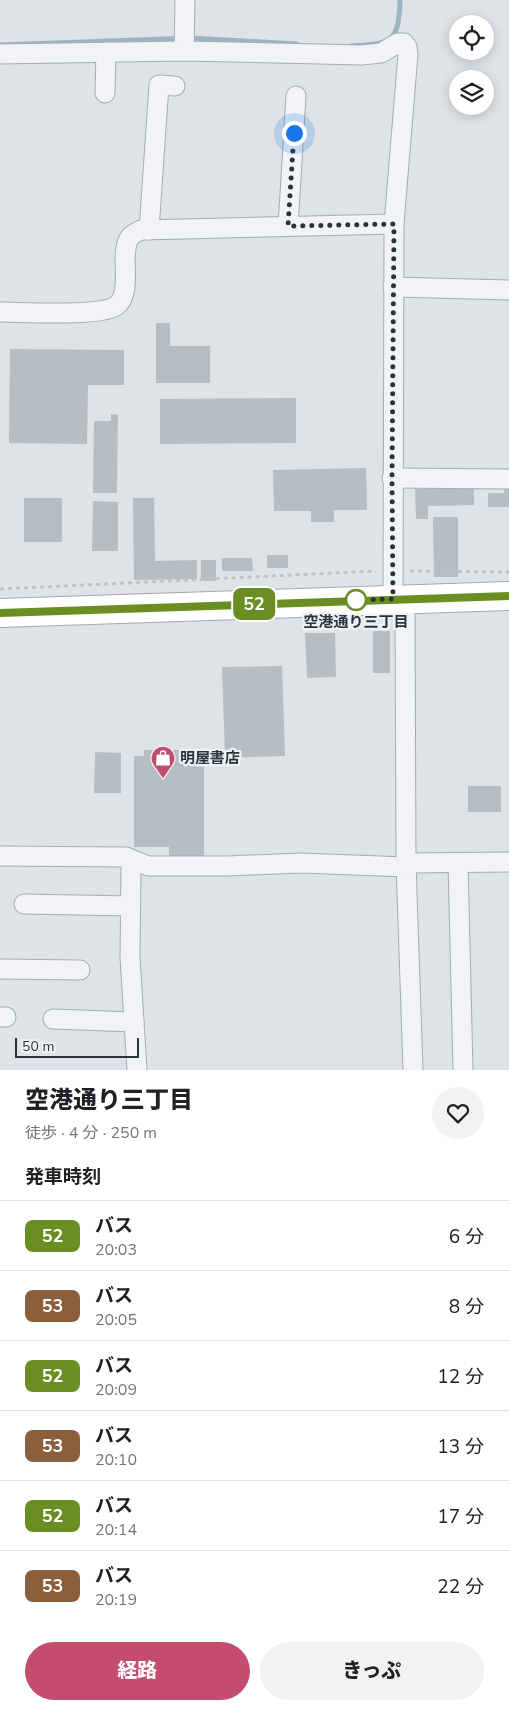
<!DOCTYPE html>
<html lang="ja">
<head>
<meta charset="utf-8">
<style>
  :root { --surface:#fff; --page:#f2f2f2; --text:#202124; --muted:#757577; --line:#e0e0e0; --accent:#c44c6f }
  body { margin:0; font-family:"Nunito Sans","Noto Sans JP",sans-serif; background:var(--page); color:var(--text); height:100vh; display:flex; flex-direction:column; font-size:19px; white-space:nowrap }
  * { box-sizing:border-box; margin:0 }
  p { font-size:16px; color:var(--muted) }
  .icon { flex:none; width:28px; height:28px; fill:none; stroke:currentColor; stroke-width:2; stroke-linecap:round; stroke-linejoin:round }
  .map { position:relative; height:1070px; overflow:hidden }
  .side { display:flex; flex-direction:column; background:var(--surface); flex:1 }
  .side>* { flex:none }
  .badge { padding:0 10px; border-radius:8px; font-size:18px; line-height:32px }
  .controls { position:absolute; left:449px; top:15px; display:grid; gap:10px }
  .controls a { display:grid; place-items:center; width:45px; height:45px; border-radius:50%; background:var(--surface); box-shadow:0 2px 12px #0003; font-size:25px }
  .scale { position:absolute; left:15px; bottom:12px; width:124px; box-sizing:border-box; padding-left:5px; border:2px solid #29333d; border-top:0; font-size:14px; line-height:18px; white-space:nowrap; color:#29333d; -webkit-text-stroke:4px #eef2f5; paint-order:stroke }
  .you { position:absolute; width:25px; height:25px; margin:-12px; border:4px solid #fff; border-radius:50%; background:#1a73e8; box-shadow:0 0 0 8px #1a73e833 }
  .map>.badge { position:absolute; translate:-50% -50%; box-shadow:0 0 0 2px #fff }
  h2 { padding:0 25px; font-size:19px; line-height:45px }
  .round { display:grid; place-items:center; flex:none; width:52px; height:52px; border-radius:26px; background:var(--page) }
  .head { display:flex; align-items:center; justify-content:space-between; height:85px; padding:0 25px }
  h1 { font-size:24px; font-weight:800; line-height:38px }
  .action { display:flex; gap:10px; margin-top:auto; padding:10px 25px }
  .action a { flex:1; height:58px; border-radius:30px; background:var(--accent); color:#fff; font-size:20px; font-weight:800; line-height:58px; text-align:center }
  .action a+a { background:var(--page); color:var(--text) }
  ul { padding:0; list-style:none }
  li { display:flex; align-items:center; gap:15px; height:70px; padding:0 25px; border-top:1px solid var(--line) }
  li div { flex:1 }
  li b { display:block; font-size:19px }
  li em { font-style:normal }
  li .badge { min-width:55px; font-weight:700; text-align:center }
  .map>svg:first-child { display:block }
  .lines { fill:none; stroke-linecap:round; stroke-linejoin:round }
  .stream { stroke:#9cb5c5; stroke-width:5 }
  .building { fill:#b6bdc3 }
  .street-casing { stroke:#a5abb1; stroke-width:21 }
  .primary-casing { stroke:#9fa9b2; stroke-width:30 }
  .path { stroke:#bdc1c6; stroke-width:3; stroke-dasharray:4 4; stroke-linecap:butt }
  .street { stroke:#f1f3f6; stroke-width:19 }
  .primary { stroke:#fff; stroke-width:28 }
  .line-casing { stroke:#fff; stroke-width:11 }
  .line { stroke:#6b8e23; stroke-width:8 }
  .walk { stroke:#29333d; stroke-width:5; stroke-dasharray:0 9 }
  .stop-dot { fill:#fff; stroke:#6b8e23; stroke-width:2.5 }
  .labels { text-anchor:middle; stroke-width:4.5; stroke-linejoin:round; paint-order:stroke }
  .stop-label { font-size:15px; font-weight:bold; fill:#29333d; stroke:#eef2f5 }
  .poi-label { font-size:15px; font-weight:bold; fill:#29333d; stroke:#eef2f5; text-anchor:start }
</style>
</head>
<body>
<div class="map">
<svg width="509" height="1070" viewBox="0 0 509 1070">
  <rect width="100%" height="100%" fill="#dfe3e7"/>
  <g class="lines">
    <g class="stream">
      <path d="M0,45L191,38L297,44"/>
      <path d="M350,46C391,44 399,43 400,0"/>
    </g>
  </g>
  <g class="building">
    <path d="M156,323H170V346H210V383H156Z"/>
    <path d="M10,349L124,350V385H88L87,444L9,443Z"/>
    <path d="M296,398V443L160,444V399Z"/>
    <path d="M111,414L118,415L117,493H93L94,421H111Z"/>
    <path d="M366,468L367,510H334V522H311V511H274L273,470Z"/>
    <path d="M504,487H509V507H488V493H504Z"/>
    <path d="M474,488V505L428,506V519H416L415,489Z"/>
    <rect x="24" y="498" width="38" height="44"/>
    <path d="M133,498H154L155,561L197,560V579L134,580Z"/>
    <path d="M93,501L118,502V551H92Z"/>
    <path d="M433,517H458V577H434Z"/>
    <rect x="267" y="555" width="21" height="13"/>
    <path d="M222,558H252L253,571H222Z"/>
    <rect x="201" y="560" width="15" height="21"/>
    <rect x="373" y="631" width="17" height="42"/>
    <path d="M305,633H335L336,677L307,678Z"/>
    <path d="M282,666L285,756L225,758L222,667Z"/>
    <path d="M144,750H195V756H204V857L169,858V847H134V756H144Z"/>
    <path d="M95,752L121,753V793H94Z"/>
    <rect x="468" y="786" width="33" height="26"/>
  </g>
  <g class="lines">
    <defs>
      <g id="street">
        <path d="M184,51L185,0"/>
        <path d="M0,54L184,51L362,55L381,53L398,43H404L407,47L408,54L394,224"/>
        <path d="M105,93L106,52"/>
        <path d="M288,226L296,96"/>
        <path d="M149,230L159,85L175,86"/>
        <path d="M393,287L509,290"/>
        <path d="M0,312C23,312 99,317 116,306C135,292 117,251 131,236C134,233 138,232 141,230L394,224L393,599"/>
        <path d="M392,478L509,479"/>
        <path d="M405,599L406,863L413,1070"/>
        <path d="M0,856L126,857L148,866H228L301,863L406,867"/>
        <path d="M133,861L131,868L130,957L137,1070"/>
        <path d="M406,863L509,862"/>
        <path d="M458,863L463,1070"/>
        <path d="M24,904L130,906"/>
        <path d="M0,969L80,970"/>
        <path d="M0,1017H6"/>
        <path d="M53,1019L134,1022"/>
      </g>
      <path id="primary" d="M0,613L509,596"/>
    </defs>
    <use href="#street" class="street-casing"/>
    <use href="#primary" class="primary-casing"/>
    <g class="path">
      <path d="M410,571L509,572"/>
      <path d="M0,589L376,571"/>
    </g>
    <use href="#street" class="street"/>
    <use href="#primary" class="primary"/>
  </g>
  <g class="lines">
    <defs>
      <path id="line" d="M0,613L509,596"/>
    </defs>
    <use href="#line" class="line-casing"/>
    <use href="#line" class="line"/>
    <path class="walk" d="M294,133L288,226L394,224L392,478L393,599L354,600H356"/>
  </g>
  <defs>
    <symbol id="shop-pin" viewBox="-11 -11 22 30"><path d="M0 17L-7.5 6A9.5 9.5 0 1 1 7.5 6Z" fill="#c44c6f" stroke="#eef2f5"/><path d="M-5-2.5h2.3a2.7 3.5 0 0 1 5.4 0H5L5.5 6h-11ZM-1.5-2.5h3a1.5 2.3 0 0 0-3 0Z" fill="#fff"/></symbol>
  </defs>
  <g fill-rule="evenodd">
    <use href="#shop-pin" x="149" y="744" width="28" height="38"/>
  </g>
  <circle class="stop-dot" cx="356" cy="600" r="10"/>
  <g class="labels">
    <g class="stop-label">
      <text x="356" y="627">空港通り三丁目</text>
    </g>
    <g class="poi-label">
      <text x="180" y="763">明屋書店</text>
    </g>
  </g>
</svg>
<div class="controls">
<a><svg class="icon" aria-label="locate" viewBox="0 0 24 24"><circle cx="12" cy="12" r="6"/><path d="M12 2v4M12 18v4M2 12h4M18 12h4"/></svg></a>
<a><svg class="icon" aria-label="layers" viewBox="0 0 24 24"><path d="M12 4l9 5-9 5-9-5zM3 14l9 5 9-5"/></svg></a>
</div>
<div class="scale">50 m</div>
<div class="you" style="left:294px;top:133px"></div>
<b class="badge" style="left:254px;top:604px;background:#6b8e23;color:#fff">52</b>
</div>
<section class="side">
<div class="head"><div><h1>空港通り三丁目</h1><p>徒歩 · 4 分 · 250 m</p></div><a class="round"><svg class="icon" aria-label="heart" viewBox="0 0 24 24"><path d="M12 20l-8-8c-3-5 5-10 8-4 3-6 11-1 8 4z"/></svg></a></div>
<h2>発車時刻</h2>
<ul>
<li><span class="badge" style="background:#6b8e23;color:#fff">52</span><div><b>バス</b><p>20:03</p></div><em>6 分</em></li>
<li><span class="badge" style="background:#8b5e3c;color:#fff">53</span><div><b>バス</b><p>20:05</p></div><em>8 分</em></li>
<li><span class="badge" style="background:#6b8e23;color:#fff">52</span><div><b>バス</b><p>20:09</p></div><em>12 分</em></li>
<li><span class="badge" style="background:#8b5e3c;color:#fff">53</span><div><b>バス</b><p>20:10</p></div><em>13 分</em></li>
<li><span class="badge" style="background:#6b8e23;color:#fff">52</span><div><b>バス</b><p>20:14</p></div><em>17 分</em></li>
<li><span class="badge" style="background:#8b5e3c;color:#fff">53</span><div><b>バス</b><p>20:19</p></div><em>22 分</em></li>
</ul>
<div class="action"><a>経路</a><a>きっぷ</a></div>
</section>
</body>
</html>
